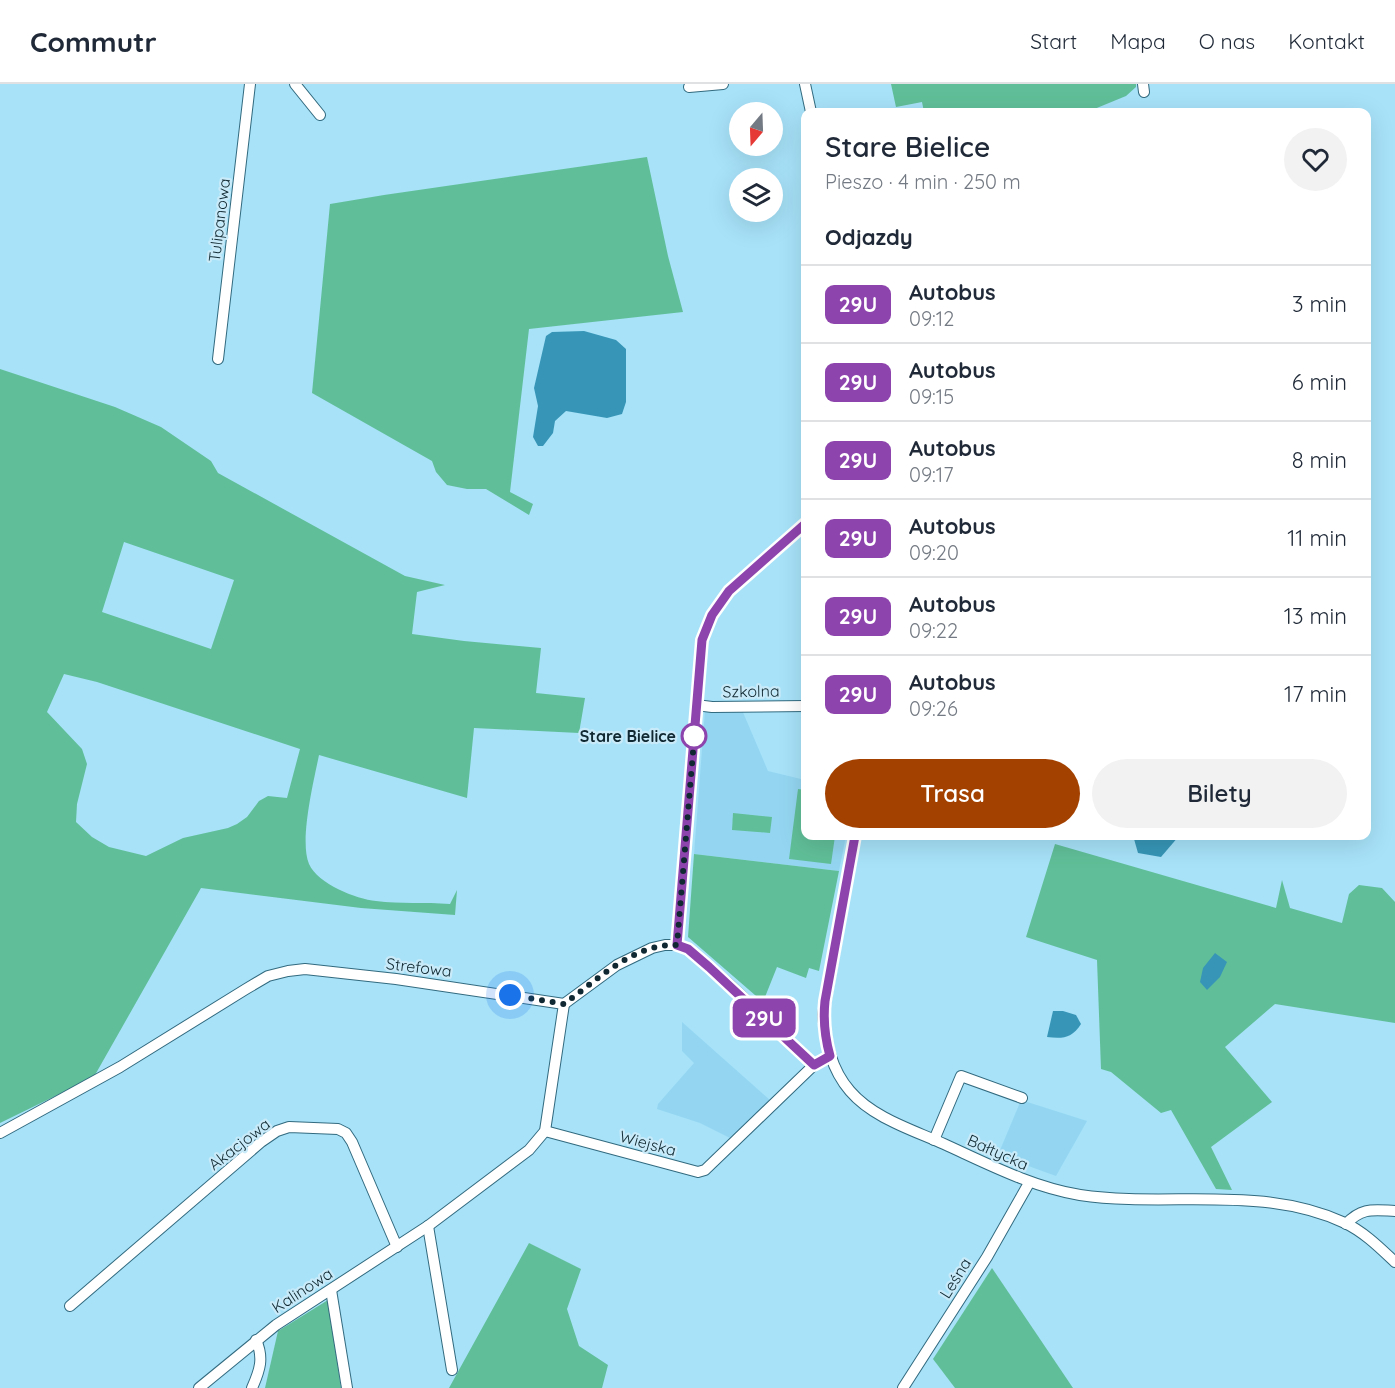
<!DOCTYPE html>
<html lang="pl">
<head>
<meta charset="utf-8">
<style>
  :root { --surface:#fff; --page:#f2f2f3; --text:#1f2937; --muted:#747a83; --line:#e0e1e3; --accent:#a34100 }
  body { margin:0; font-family:Quicksand,sans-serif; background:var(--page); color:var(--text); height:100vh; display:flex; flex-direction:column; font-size:22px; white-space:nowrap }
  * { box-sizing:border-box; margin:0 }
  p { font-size:20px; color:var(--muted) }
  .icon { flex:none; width:33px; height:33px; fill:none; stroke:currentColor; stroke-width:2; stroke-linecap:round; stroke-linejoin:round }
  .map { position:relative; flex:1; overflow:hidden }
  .sheet { position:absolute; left:801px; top:24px; width:570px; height:732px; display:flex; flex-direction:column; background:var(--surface); border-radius:12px; box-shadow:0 6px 24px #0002 }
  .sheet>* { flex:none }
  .badge { padding:0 12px; border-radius:9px; font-size:21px; line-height:39px }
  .needle { width:39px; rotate:199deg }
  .buttons { position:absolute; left:729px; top:18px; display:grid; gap:12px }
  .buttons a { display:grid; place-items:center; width:54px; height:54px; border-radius:50%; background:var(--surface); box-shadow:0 6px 24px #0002; font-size:30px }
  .you { position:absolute; width:30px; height:30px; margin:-15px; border:4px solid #fff; border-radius:50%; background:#1a73e8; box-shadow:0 0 0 9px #1a73e833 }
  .map>.badge { position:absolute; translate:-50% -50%; box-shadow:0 0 0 3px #fff }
  h2 { padding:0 24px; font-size:22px; line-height:54px }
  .round { display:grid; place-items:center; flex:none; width:63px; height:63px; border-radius:32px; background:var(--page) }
  .summary { display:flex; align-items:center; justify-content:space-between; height:102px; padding:0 24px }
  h1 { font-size:28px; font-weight:600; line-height:45px }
  .cta { display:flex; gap:12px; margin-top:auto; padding:12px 24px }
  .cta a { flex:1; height:69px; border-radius:36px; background:var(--accent); color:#fff; font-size:24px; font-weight:600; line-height:69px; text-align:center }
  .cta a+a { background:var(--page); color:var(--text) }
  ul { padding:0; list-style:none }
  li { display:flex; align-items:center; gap:18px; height:78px; padding:0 24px; border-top:2px solid var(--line) }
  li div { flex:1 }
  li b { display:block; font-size:22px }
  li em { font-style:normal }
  li .badge { min-width:66px; font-weight:700; text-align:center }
  header { display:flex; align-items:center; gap:36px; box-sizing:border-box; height:84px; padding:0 30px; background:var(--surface); border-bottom:2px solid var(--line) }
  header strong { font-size:28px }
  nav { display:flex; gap:33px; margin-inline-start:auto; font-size:21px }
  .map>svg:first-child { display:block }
  .built { fill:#94d6f1 }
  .green { fill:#60bf98; fill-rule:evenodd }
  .water { fill:#3796b7 }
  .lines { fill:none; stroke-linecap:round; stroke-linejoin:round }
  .minor-casing { stroke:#326a7f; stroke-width:12 }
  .minor { stroke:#fff; stroke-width:10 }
  .line-casing { stroke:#fff; stroke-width:14 }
  .line { stroke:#8e44ad; stroke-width:9 }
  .walk { stroke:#102831; stroke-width:6; stroke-dasharray:0 10.8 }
  .stop-dot { fill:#fff; stroke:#8e44ad; stroke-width:3 }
  .labels { text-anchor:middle; stroke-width:4.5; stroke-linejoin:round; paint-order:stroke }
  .street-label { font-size:16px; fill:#102831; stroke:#c9ebf9 }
  .stop-label { font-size:16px; font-weight:bold; fill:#102831; stroke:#c9ebf9; text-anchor:end }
</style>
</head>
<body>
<header>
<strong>Commutr</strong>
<nav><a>Start</a><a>Mapa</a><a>O nas</a><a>Kontakt</a></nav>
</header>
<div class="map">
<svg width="1395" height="1304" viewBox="0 0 1395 1304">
  <rect width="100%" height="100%" fill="#a7e2f9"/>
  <g class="built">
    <path d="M705,626H742L768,687L805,696L806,752H846L839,787L694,770Z"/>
    <path d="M682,938L770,1016L732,1055L700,1039L657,1025L658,1020L694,979L682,967Z"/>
    <path d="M1021,1016L1087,1037L1056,1092L998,1071Z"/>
  </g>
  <g class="green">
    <path d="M891,0H1136V3L1126,12L1087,28H924L922,18L896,23Z"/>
    <path d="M647,73L668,172L683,228L529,245L510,408L533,420L529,431L486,405H467L447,401L436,388L432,377L312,309L330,120L384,111Z"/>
    <path d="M0,285L115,323L161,343L211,377L218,389L405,492L445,501L417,508L412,550L464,557L541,564L536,609L585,614L579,649L474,644L467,714L319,671C314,696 299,757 309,780C318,800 356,815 376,817C400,820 425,818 450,820L457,806L455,831L361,824L201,804L95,991L82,999L0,1039ZM124,458L234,496L211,565L102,528ZM64,590L97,598L300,665L287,714L268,712L259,717L247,733L237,740L228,744L183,754L146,772L109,763L92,753L76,738L77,720L87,680L82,665L47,628Z"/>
    <path d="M798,705L805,706L806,752H835L831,780L789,775Z"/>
    <path d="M733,729L772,733L770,749L732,746Z"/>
    <path d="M1055,760L1276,824L1282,796L1290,824L1342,839L1349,810L1359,801L1382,804L1395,818V939L1275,920L1225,963L1272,1018L1211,1063L1232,1106L1216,1105L1171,1026L1161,1029L1111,988L1101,985L1097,876L1026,853Z"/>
    <path d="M694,770L839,787L819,887L809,884L806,894L777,883L763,918L688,853Z"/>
    <path d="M529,1159L581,1185L567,1225L579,1262L608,1281L602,1304H449Z"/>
    <path d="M992,1184L1073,1304H955L933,1275Z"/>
    <path d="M328,1216L341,1304H265L278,1247Z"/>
  </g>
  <g class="water">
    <path d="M584,247L616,256L626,265V318L622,330L607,334L566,327L555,337L553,349L543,362H538L533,353L538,322L534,304L546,252L552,248Z"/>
    <path d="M1135,752H1179L1161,773L1138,769L1134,755Z"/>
    <path d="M1215,869L1227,878L1220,893L1207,906L1200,898L1203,884Z"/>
    <path d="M1053,927H1063L1076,931L1081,940C1072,954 1063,955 1047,953Z"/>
  </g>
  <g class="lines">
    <defs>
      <g id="minor">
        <path d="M295,0L320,31"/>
        <path d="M805,0L811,28"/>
        <path d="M1143,0L1144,8"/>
        <path d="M689,3L723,0"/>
        <path d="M218,275L250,0"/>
        <path d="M696,621L712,623L806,622"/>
        <path d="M855,752L823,931C826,959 831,985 850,1007C873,1034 913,1046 944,1060C988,1080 1032,1103 1080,1111C1167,1124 1262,1100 1345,1139C1364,1148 1380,1164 1395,1178"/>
        <path d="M677,861L702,556L712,531L729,507L806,439"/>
        <path d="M564,920L617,881L652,864L665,861H677L688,865L731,902L814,981"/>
        <path d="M545,1047L698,1088L705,1086L814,981L830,973"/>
        <path d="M0,1049L120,983L246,905L268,892L288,887L305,885L396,895L564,920"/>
        <path d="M934,1056L961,992L1022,1014"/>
        <path d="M1346,1140C1362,1123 1373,1126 1395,1127"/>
        <path d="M428,1142L452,1286"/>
        <path d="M331,1206L347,1304"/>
        <path d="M70,1222L261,1058L277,1047L289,1043L338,1045L346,1049L352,1058L397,1163"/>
        <path d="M199,1304L276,1241L428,1142L529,1066L545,1047L564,920"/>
        <path d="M252,1304C260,1286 264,1274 256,1256"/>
        <path d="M903,1304L987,1173L1029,1099"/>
      </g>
    </defs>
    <use href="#minor" class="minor-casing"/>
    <use href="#minor" class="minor"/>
  </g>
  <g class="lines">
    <defs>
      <path id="line" d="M806,439L729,507L712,531L702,556L677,861L688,865L709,883L814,981L830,972C825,954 823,936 825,917L855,752"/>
    </defs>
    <use href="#line" class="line-casing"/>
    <use href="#line" class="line"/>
    <path class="walk" d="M510,911L564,920C597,896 634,859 677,861L695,644L694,652"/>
  </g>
  <circle class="stop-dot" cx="694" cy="652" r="12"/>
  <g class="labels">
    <g class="street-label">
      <text transform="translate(219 136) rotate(-83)" y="6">Tulipanowa</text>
      <text transform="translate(751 607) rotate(-1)" y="6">Szkolna</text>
      <text transform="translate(419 883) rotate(7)" y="6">Strefowa</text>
      <text transform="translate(648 1059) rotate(15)" y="6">Wiejska</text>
      <text transform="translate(239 1060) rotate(-38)" y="6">Akacjowa</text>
      <text transform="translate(998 1068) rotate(24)" y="6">Bałtycka</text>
      <text transform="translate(955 1194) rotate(-58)" y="6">Leśna</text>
      <text transform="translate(302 1206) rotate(-33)" y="6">Kalinowa</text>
    </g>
    <g class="stop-label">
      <text x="676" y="658">Stare Bielice</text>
    </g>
  </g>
</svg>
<div class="buttons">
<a><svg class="needle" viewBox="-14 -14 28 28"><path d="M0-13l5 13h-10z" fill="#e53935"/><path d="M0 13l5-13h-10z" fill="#747a83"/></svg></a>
<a><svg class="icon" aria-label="layers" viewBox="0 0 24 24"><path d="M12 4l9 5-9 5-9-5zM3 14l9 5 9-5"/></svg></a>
</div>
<div class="you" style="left:510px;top:911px"></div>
<b class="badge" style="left:764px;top:934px;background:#8e44ad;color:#fff">29U</b>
<section class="sheet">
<div class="summary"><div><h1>Stare Bielice</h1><p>Pieszo · 4 min · 250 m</p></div><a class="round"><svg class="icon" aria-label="heart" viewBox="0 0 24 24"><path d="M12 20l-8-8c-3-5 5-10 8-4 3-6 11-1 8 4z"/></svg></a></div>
<h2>Odjazdy</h2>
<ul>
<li><span class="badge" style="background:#8e44ad;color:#fff">29U</span><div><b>Autobus</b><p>09:12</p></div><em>3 min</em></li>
<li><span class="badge" style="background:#8e44ad;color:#fff">29U</span><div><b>Autobus</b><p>09:15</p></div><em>6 min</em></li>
<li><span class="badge" style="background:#8e44ad;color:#fff">29U</span><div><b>Autobus</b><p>09:17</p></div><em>8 min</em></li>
<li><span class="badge" style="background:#8e44ad;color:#fff">29U</span><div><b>Autobus</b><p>09:20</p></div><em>11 min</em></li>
<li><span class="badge" style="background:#8e44ad;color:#fff">29U</span><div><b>Autobus</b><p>09:22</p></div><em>13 min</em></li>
<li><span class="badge" style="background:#8e44ad;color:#fff">29U</span><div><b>Autobus</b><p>09:26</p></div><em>17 min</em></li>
</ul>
<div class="cta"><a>Trasa</a><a>Bilety</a></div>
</section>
</div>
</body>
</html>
